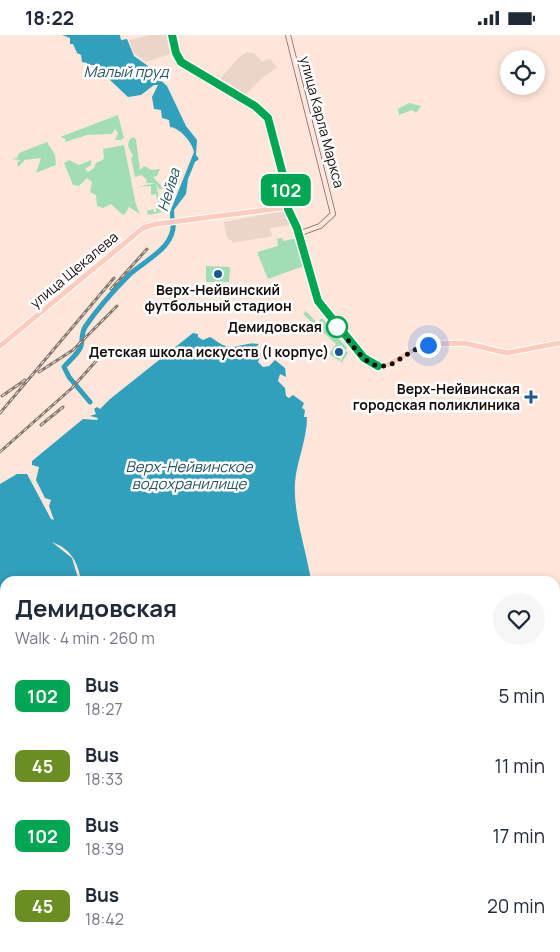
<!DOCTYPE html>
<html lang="en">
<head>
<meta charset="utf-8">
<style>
  :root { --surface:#fff; --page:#f6f6f7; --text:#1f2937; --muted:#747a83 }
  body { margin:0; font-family:Manrope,sans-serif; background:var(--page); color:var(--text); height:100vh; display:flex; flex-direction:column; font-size:19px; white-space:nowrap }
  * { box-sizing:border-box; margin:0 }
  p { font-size:16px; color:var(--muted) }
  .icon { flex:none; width:28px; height:28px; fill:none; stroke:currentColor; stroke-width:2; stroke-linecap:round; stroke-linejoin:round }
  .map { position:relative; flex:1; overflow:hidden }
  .details { position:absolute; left:0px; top:541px; width:560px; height:376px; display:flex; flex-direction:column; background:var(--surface); border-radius:15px 15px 0 0; box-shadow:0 2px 8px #0003 }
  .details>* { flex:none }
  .badge { padding:0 10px; border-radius:8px; font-size:18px; line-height:32px }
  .buttons { position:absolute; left:500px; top:15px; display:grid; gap:10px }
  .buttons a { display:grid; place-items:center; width:45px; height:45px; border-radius:50%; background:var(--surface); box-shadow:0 2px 8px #0003; font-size:25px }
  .you { position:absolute; width:25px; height:25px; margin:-12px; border:4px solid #fff; border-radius:50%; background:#1a73e8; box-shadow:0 0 0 8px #1a73e833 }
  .map>.badge { position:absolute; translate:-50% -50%; box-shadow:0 0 0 2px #fff }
  .round { display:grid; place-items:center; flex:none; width:52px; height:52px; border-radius:26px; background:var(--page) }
  .headline { display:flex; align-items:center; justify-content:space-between; height:85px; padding:0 15px }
  h1 { font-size:24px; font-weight:700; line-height:38px }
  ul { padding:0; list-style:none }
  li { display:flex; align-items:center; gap:15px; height:70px; padding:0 15px }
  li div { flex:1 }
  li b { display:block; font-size:19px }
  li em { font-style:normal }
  li .badge { min-width:55px; font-weight:700; text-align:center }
  .status { display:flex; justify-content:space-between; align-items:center; height:35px; padding:0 25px; background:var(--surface); direction:ltr }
  .status svg { height:14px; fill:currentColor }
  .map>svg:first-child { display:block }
  .education { fill:#ead5c8 }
  .green { fill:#a1deb6 }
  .water { fill:#31a0bc }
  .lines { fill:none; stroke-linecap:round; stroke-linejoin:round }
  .river { stroke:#31a0bc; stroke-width:5 }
  .secondary-casing { stroke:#82675a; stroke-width:6 }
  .primary-casing { stroke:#fff; stroke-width:7 }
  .secondary { stroke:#ffe5df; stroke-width:4.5 }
  .primary { stroke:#fecbbf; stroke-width:5 }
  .rail-casing { stroke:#88776e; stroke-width:3 }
  .rail { stroke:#fff; stroke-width:1; stroke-dasharray:4; stroke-linecap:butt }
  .line-casing { stroke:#fff; stroke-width:11 }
  .line { stroke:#00a651; stroke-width:8 }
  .walk { stroke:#180e09; stroke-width:5; stroke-dasharray:0 9 }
  .poi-dot { fill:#1a588e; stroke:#fff; stroke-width:2 }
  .stop-dot { fill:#fff; stroke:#00a651; stroke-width:2.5 }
  .labels { text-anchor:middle; stroke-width:5; stroke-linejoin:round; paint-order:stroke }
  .street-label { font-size:14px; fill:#180e09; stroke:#fff }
  .poi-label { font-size:14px; font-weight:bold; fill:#180e09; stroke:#fff; text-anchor:end }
  .stop-label { font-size:14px; font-weight:bold; fill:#180e09; stroke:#fff; text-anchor:end }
  .water-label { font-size:15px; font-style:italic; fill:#285562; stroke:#fff }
</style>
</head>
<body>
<div class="status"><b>18:22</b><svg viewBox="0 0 49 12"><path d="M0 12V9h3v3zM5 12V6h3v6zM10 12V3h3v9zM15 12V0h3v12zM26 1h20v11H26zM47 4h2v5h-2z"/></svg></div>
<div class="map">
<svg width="560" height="917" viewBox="0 0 560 917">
  <rect width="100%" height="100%" fill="#ffe6da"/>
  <g class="education">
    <path d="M150,0H168L172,18L146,27L134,18L129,5Z"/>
    <path d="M247,17L254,18L262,27L270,23L277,33L262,43L246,59L220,44L239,22Z"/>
    <path d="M282,176L287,178L290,190L270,193L272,201L232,208V205H229L226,200L224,187Z"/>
  </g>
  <g class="green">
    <path d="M409,68L421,71L416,78L412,75L399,80L398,74Z"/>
    <path d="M118,80L124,103L121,105H115L118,98L115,94L112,99L87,100L65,107L66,104L60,102Z"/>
    <path d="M133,102L136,104L140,135L144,131L152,135L160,134L157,141L153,142L164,154H159L156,149L162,177L148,180L147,176L153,174L154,177H156V173H159L156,159L151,160V151L137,152L156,148H146L147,145L142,140L135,142L131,123L133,121L128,111L129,105Z"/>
    <path d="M47,107L55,120L56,130L36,138L41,123L25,125L18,132L17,128L20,125L11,124L17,123L19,118Z"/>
    <path d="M124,110L136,170L140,179L129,172L125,179L123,180L111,169L103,173L97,171L96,160L90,157L92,147L87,143L79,151L73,150L64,128L69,125L79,130L91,125V130L85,134L88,137L94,133L96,128L104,124L103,114Z"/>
    <path d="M282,203L284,206L297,203L304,231L268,244L257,217L278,211L277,204Z"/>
    <path d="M206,231L230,232L229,247H206Z"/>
    <path d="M306,276L317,288L322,283L331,294L329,298L333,297L347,313L346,315L337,309L348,318L342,327H340L343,322L341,320L344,316L338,312L334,318V321L341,323L339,326L329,319L336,309L303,279Z"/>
  </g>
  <g class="water">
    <path d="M62,0H120L121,5L127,4L134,21L148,31V40L158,43L167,51L186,91L197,105L196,120L199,124L195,127L188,144L186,159L174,175L175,191H173L170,184V177L194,117C192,107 180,93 170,92L169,85L162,83L161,75L154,74L152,62L158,50H154L141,60L128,62L110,45L107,34L96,30H87V28L82,27L81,20L77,18L73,9H70V3Z"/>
    <path d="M193,298L198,299V302L203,305L210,302C217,306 223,312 232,312C242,311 249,307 259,309L254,314H247L245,317L253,322L264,317L273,323L261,320L258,327L263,332L269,331L275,325L285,333L286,342L280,339L278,346L285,353L286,361L289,363L293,360L304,368L302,373L305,375L304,382H307C307,405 297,425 295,447C293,480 306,513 311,546H81C78,527 71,514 52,507L72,523L79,546H5V591L0,593V449L17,439H27L51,484L54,485L49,471L51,465L45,463L36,445L39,432L32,430V426L83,384L97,385L98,383L90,381L96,379L94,374L97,372L100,374L110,364Z"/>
    <path d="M5,594V753L0,743V596Z"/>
    <path d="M558,600L560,917H34L33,913L555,912V609Z"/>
    <path d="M0,757L5,763V812L0,810Z"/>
  </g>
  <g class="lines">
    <path class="river" d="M90,367L69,342L64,332C69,326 79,318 81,311C83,304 81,299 85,292C98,273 114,255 130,239C147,224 177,211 173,185"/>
    <defs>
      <g id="secondary">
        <path d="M172,0L176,18L181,27L247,65L266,81L272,95L283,140L288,174"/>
        <path d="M288,0L333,179L320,191L298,199"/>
      </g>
      <path id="primary" d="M0,311L143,193L156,189L282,173L291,176L318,266L359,318L373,330H388L415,314L433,309L464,308L507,318L560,308"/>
    </defs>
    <use href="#secondary" class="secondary-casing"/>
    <use href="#primary" class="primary-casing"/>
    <use href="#secondary" class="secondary"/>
    <use href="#primary" class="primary"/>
    <defs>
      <g id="rail">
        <path d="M111,254L147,214"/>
        <path d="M39,337L73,315L117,271"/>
        <path d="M2,361L25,345"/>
        <path d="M0,378L114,243"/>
        <path d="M41,390L63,372"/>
        <path d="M0,417L72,353L97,325"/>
        <path d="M0,869L5,881"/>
        <path d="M20,912L22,917"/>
      </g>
    </defs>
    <use href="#rail" class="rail-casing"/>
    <use href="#rail" class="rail"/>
  </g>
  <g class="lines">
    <defs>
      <path id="line" d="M172,0L176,18L181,27L255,71L268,83L283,140L288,174L297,193L318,266L364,323L378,331"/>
    </defs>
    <use href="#line" class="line-casing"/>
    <use href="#line" class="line"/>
    <path class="walk" d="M337,292C352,306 367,342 394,328C405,321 415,313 428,310"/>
  </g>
  <g class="poi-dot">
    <circle cx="218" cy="239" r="5"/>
    <circle cx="339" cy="317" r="5"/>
    <path d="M528.5 354.5h5v5h5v5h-5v5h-5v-5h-5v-5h5z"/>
  </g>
  <circle class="stop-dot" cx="337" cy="292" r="10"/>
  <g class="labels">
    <g class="street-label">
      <text transform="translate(322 87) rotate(75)" y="5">улица Карла Маркса</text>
      <text transform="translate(74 235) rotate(-40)" y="5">улица Щекалева</text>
    </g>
    <g class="poi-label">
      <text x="218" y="260" text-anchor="middle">Верх-Нейвинский<tspan x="218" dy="16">футбольный стадион</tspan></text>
      <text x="329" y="322">Детская школа искусств (I корпус)</text>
      <text x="520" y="359">Верх-Нейвинская<tspan x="520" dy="16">городская поликлиника</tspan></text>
    </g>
    <g class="stop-label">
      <text x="322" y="297">Демидовская</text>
    </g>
    <g class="water-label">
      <text x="126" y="42">Малый пруд</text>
      <text transform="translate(169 155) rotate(-73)" y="5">Нейва</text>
      <text x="189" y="437">Верх-Нейвинское<tspan x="189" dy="17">водохранилище</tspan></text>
    </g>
  </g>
</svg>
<div class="buttons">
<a><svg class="icon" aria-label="locate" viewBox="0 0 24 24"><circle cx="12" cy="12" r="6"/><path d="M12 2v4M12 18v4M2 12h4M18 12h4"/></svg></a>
</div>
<div class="you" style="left:428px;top:310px"></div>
<b class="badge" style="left:286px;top:155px;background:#00a651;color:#fff">102</b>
<section class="details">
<div class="headline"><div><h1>Демидовская</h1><p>Walk · 4 min · 260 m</p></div><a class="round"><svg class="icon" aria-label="heart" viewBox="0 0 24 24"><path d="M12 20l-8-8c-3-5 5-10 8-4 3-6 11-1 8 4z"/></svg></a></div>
<ul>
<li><span class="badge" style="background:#00a651;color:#fff">102</span><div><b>Bus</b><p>18:27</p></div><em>5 min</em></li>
<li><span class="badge" style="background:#6b8e23;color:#fff">45</span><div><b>Bus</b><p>18:33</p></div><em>11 min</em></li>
<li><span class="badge" style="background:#00a651;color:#fff">102</span><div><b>Bus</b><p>18:39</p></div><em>17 min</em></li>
<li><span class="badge" style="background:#6b8e23;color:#fff">45</span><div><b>Bus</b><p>18:42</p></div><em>20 min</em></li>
</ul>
</section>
</div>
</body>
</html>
